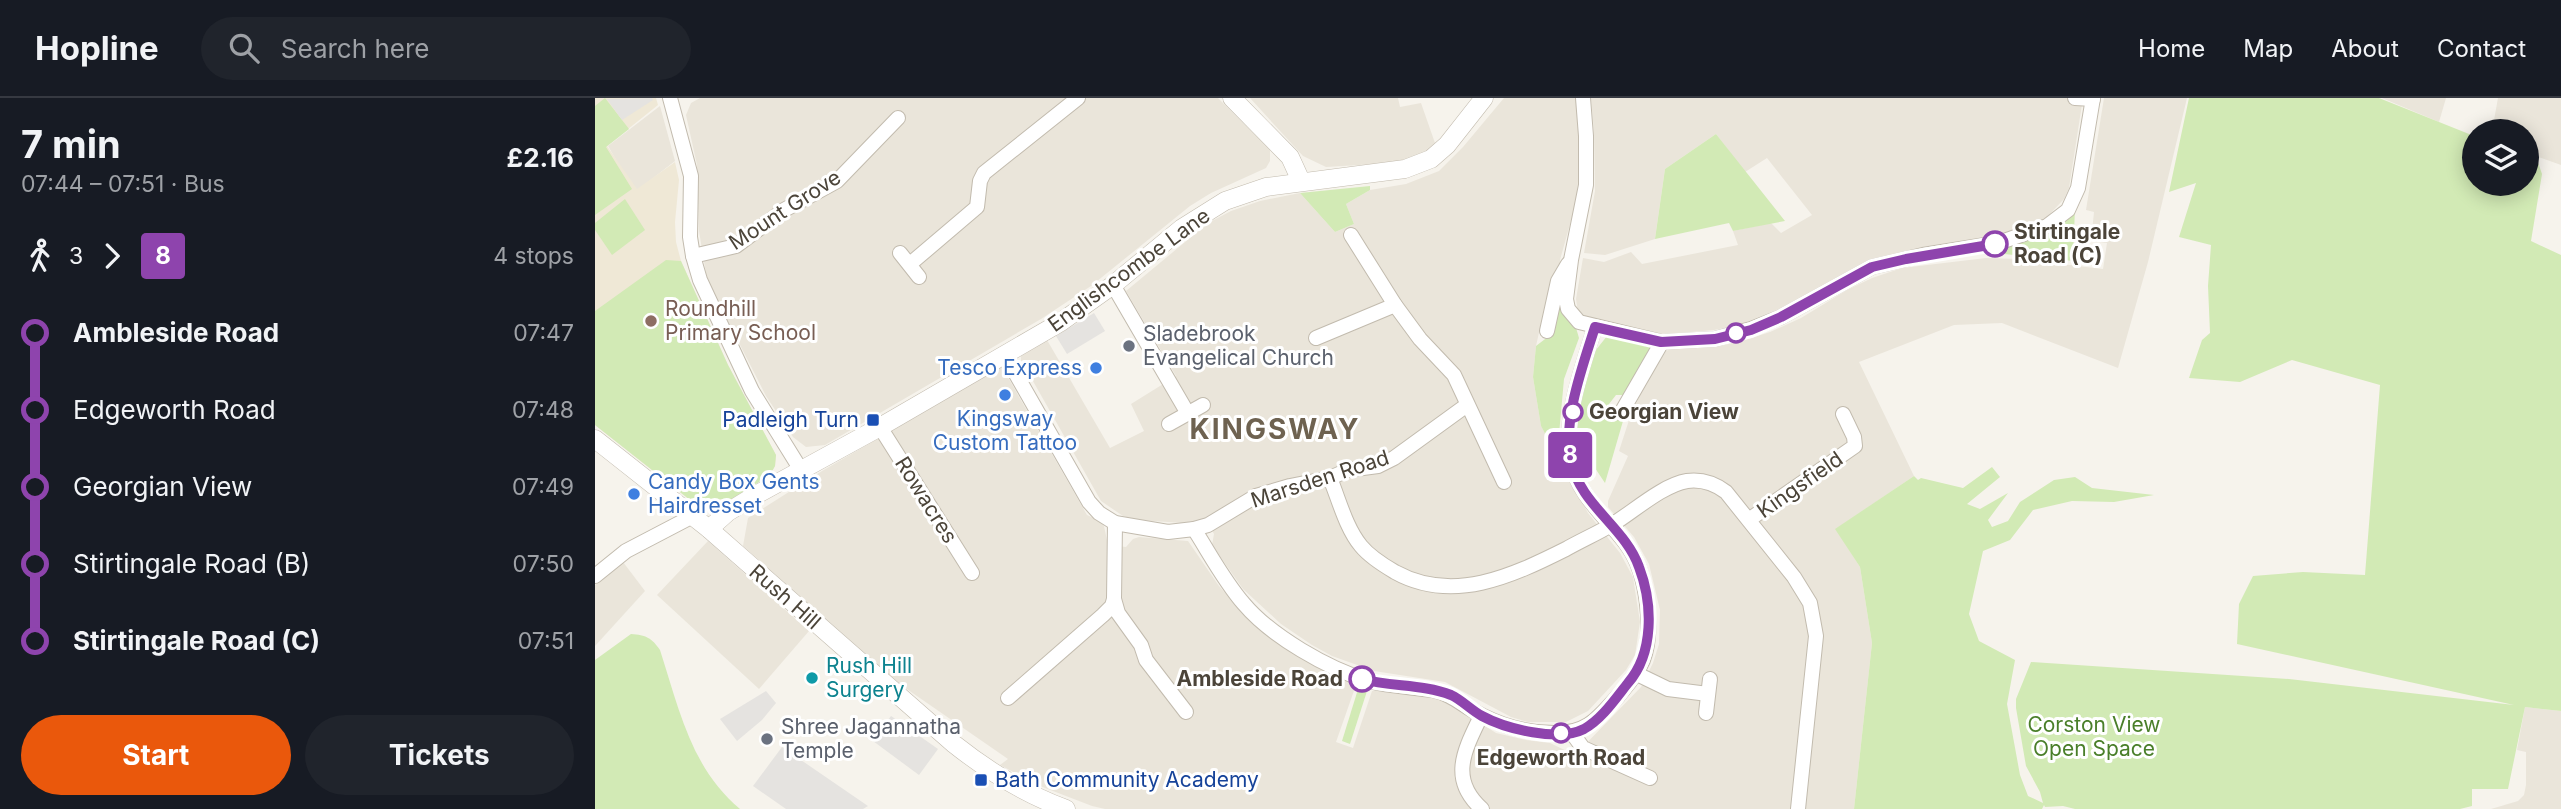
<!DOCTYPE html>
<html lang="en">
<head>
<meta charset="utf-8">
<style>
  :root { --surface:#171b24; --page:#20242c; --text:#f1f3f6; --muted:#9ea1a6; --line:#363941; --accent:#ea580c }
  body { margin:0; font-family:Inter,sans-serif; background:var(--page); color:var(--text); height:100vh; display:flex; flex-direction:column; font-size:26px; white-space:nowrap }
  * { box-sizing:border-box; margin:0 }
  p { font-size:23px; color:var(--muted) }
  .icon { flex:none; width:38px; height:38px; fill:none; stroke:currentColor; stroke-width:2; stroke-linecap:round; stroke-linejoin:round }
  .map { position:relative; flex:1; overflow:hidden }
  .sheet { display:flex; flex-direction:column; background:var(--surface); width:595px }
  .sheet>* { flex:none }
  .badge { padding:0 14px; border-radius:5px; font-size:24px; line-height:46px }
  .fabs { position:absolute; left:1867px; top:21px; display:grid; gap:14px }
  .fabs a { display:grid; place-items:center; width:77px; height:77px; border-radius:50%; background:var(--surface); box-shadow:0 4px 18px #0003; font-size:35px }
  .map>.badge { position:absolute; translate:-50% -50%; box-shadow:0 0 0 4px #fff }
  .legs { display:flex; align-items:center; gap:10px; height:77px; padding:0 21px; font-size:23px }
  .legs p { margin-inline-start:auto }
  .headline { display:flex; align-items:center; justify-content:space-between; height:119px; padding:0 21px }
  h1 { font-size:38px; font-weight:700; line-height:52px }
  .primary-button { display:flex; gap:14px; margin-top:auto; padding:14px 21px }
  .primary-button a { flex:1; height:80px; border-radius:42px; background:var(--accent); color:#fff; font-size:28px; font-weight:700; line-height:80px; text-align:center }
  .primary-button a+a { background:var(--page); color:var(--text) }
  ul { padding:0 21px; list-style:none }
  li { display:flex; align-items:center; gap:24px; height:77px; font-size:26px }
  li i { display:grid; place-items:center; width:10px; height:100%; margin:0 9px; background:currentColor }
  li i::after { content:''; width:18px; height:18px; margin:-9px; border:5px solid; border-radius:50%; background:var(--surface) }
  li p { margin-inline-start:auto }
  li:first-child i { background:linear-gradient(#0000 50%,currentColor 0) }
  li:last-child i { background:linear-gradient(currentColor 50%,#0000 0) }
  header { display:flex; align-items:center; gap:42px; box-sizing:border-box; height:98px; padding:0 35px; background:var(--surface); border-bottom:2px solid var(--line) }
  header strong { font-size:33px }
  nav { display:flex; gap:38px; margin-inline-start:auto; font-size:24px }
  .search { width:490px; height:63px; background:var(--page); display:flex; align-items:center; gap:18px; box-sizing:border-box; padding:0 24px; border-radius:38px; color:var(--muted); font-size:26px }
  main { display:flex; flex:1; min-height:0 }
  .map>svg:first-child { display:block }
  .residential { fill:#eae5da }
  .education { fill:#efe8d6 }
  .green { fill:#d2eab5 }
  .parking { fill:#e5e3e0 }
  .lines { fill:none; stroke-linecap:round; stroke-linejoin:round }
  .minor-casing { stroke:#c2bbae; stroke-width:16 }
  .tertiary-casing { stroke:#c2bbae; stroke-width:19 }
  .minor { stroke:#fff; stroke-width:14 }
  .tertiary { stroke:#fff; stroke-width:18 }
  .line-1-casing { stroke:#fff; stroke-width:16 }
  .line-1 { stroke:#8e44ad; stroke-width:10 }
  .stop-1-dot { fill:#fff; stroke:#8e44ad; stroke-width:3.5 }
  .education-dot { fill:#8d6e63; stroke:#fff; stroke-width:2.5 }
  .worship-dot { fill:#6b7280; stroke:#fff; stroke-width:2.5 }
  .shop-dot { fill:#3f7fe0; stroke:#fff; stroke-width:2.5 }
  .transit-dot { fill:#1a4fb4; stroke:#fff; stroke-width:2.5 }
  .culture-dot { fill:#0f9aa8; stroke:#fff; stroke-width:2.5 }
  .labels { text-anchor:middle; stroke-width:6; stroke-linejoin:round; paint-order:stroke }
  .street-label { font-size:21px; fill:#4b4439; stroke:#fff }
  .stop-label { font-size:21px; font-weight:bold; fill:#4b4439; stroke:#fff; text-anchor:start }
  .education-label { font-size:21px; fill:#785e54; stroke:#fff; text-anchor:start }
  .worship-label { font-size:21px; fill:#5b616d; stroke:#fff; text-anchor:start }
  .shop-label { font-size:21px; fill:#366cbe; stroke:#fff; text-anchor:end }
  .transit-label { font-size:21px; fill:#164399; stroke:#fff; text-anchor:end }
  .culture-label { font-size:21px; fill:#0d838f; stroke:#fff; text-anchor:start }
  .park-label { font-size:21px; fill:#4a7f2a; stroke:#fff }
  .district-label { font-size:28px; font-weight:bold; letter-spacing:2px; fill:#6e6250; stroke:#fff }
</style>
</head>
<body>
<header>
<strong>Hopline</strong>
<div class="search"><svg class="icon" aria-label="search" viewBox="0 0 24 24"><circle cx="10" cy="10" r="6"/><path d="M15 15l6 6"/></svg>Search here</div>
<nav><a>Home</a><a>Map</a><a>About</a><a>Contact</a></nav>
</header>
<main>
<section class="sheet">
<div class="headline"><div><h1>7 min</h1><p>07:44 – 07:51 · Bus</p></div><b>£2.16</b></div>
<div class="legs"><svg class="icon" aria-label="walk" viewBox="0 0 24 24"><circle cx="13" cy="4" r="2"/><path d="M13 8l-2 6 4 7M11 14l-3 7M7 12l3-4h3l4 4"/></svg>3<svg class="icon" aria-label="forward" viewBox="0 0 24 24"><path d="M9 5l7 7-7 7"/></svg><b class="badge" style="background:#8e44ad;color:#fff">8</b><p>4 stops</p></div>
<ul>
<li><i style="color:#8e44ad"></i><b>Ambleside Road</b><p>07:47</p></li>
<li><i style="color:#8e44ad"></i><span>Edgeworth Road</span><p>07:48</p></li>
<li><i style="color:#8e44ad"></i><span>Georgian View</span><p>07:49</p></li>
<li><i style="color:#8e44ad"></i><span>Stirtingale Road (B)</span><p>07:50</p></li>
<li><i style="color:#8e44ad"></i><b>Stirtingale Road (C)</b><p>07:51</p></li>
</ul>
<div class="primary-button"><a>Start</a><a>Tickets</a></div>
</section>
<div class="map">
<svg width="1966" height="711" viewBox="0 0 1966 711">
  <rect width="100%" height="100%" fill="#f6f3ec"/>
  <g class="residential">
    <path d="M105,0H623L675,52V63L671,70L616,95L595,108L496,188L446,221L230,347L211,349L198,339L171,298L112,182L104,133L102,67L91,17L96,5Z"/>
    <path d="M655,0H803L805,9L826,5L840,45L833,52L819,59L797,65L731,69L708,58Z"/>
    <path d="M909,0H981L985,48L982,101L965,162L966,170L953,194L941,248L938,279L946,328L993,415L1025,455L1038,479L1045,524L1040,557L1031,572L993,613L971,624H933L916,619L850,584L779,573L737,558L717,547L686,526L648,491L617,447L619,436L611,421L588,425L542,422L528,418L506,403L426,262V258L452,242L515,350L549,333L536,306L581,278L531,193L613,125L636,113L665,103L705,95L740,134L759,126L751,106L775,92L811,86L844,73L868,49Z"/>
    <path d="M996,0H1488L1474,90L1469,101L1452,119L1437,127L1391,140L1291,159L1269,165L1199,205L1144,227L1119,232L1073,236L1038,233L999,223L983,214L981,201L988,160L1009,164L1036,154L1047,166L1143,147L1138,133L1176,125L1186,135L1217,117L1172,60L1150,74L1121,36L1070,71L1060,141L1010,157L989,155L1000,93L999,34Z"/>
    <path d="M1509,0H1592L1553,164L1523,270L1407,225L1359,227L1264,264L1319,378L1241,431L1265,469L1277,545L1259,711H510L497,708L445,688L405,667L413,661L306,587L148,448L153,420L227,373L407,269L492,417L505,423L509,428L513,447L531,449L538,441L544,439L593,443L624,488L649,516L696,554L761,587L741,644L758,650L777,593L786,592L848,601L901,635L931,642L955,645L980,657L1046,589L1058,565L1064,546L1065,512L1054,466L1039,439L1013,409V403L1033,358L1024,353L1036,316L1049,289L1071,253L1076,251L1116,249L1147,243L1175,234L1206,220L1252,192L1277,180L1307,170L1391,160L1424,161L1508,171L1512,145L1496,143L1499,114L1491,112Z"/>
    <path d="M1787,0H1851L1844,24Z"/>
    <path d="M1903,0H1966V67L1932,55V33H1897Z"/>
    <path d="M65,8L80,63L40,94L13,48Z"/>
    <path d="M113,443L214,533L164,591L62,497Z"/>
    <path d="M28,464L50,493L0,548V487Z"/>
    <path d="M1930,609L1966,613V711H1896L1923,703L1929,697L1931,687V654L1922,652Z"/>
  </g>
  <path class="education" d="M0,0H61L63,7L12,48L42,91L80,64L84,82L80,124L81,144L86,163L133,267L181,357L180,368L175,377L137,401L95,402L0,327Z"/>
  <g class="green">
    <path d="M10,0L34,31L11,49L37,91L0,117V8Z"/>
    <path d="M1594,0H1784L1879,38L1880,86H1932V46L1937,47L1947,76L1936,143L1966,157V613L1930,609L1913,691H1877V708L1865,711H1480L1468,708L1450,709L1449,707L1447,711H1259L1277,545L1265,469L1240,431L1319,378L1323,382L1326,380L1368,390L1397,369L1405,379L1372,406L1385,411L1413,395L1393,422L1397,429L1413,423L1425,404L1459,382L1480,379L1497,390L1559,397L1519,404L1477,403L1438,412L1415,442L1388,453L1374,516L1384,543L1420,562L1412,606L1425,677L1433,698L1448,705L1445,694L1431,668L1421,610V601L1436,564L1694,581L1919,607L1642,546L1644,506L1658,478L1708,474L1770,477L1785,287L1697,262L1645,284L1594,280L1607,242L1615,235L1613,188L1616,147L1584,139L1601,85L1574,94Z"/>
    <path d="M1121,36L1190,123L1138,133L1134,125L1060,141L1070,71Z"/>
    <path d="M775,88V92L751,106L759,126L740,134L705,95Z"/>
    <path d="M30,101L50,132L17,157L0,132V125Z"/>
    <path d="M1480,109L1478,163L1409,156L1367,155Z"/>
    <path d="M71,162L86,163L133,267L181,357L180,368L175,377L137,401L95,402L0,327V213Z"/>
    <path d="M967,182L984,240L969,281L964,336L970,364L966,366L946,328L938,279L941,248L954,238Z"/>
    <path d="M1012,238L1059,248L1031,297H1021L1014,306L1020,318L1028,323L1010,385L998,367L989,372L982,363L980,347L984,311L997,257Z"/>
    <path d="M36,536C51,537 57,540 65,552C84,611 96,670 145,711H0V562Z"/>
    <path d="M764,588L773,590L755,646L747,643Z"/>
  </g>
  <g class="parking">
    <path d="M57,0L58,2L27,22L12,1Z"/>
    <path d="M499,215L510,233L472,256L461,238Z"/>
    <path d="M171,593L181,605L167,622L142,643L125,621Z"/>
    <path d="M296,618L343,651L324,677L278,643Z"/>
    <path d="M187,649L273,708L268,711H191L158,688Z"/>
  </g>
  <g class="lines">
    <defs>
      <g id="minor">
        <path d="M75,0L96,78L95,139L98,158L105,182L157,293L206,372"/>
        <path d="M988,0L991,38V87L976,162L971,201L973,211L984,224L1067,244L1120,241L1156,231L1186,219L1277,169L1328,157L1403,145L1452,128L1473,112L1483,90L1498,0"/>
        <path d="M1480,0L1498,1"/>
        <path d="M756,137L800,207L825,241L859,277L909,384"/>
        <path d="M305,155L324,179"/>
        <path d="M98,158L141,148L189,112L242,83L303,20"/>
        <path d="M315,166L382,109L385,83L389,75L483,0"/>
        <path d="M518,187L592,314"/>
        <path d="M952,233L963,183L973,166"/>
        <path d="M721,240L800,207"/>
        <path d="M410,257L494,404L504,415L520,425L573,434L599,431L613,427L661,398L695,388L735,380L753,372L783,368L799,360L872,307"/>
        <path d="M1026,315L1067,244"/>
        <path d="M574,326L608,307"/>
        <path d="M285,329L377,475"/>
        <path d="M735,380C744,402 751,430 766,448C775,459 788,467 800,474C858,506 917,478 971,451C987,442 1003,435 1018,426C1039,413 1068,387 1092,383C1107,381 1119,385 1131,394L1199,479L1215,505L1221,538L1203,711"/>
        <path d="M1155,421L1260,348L1259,339L1248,316"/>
        <path d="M520,425L519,501L523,515L546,547L551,562L591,614"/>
        <path d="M599,431C615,456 629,483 649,506C676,538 733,571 774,583C794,588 816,589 837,592C858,596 869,609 888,618C910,629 934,635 959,635C992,636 1003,620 1024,597C1033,586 1042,576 1048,562C1059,533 1052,476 1034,450C1015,422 983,399 976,363C967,323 988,267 1000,229"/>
        <path d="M0,478L31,453L98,418"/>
        <path d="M1042,576L1073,591L1113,596"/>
        <path d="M413,600L508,517L517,508L519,501"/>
        <path d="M1111,615L1115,581"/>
        <path d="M886,618C870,651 853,681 887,711"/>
        <path d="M977,635L988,650L1055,680"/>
      </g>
      <g id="tertiary">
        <path d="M637,0L695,59L706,83"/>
        <path d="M0,341L114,431L359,646C393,673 430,696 471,711"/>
        <path d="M114,431L133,414L159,398L285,329L466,224L518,187L587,130L630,103L671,89L810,71L836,61L852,47L889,0"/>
      </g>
    </defs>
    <use href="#minor" class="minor-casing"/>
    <use href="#tertiary" class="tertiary-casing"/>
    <use href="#minor" class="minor"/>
    <use href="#tertiary" class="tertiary"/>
  </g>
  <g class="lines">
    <defs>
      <path id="line-1" d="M767,581C796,589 828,586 856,597C867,602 876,612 887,618C911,631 964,644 989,631C1007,621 1021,600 1033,585C1059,555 1058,506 1044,469C1030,429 985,407 976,363C967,323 988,267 1000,229L1066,244L1120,241L1156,232L1186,219L1277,169L1311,161L1400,146"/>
    </defs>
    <use href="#line-1" class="line-1-casing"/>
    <use href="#line-1" class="line-1"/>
  </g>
  <g class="stop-1-dot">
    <circle cx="1400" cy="146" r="12"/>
    <circle cx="1141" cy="235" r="9"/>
    <circle cx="978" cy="314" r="9"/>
    <circle cx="767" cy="581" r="12"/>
    <circle cx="966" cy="635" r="9"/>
  </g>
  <circle class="education-dot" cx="56" cy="223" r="7"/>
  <g class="worship-dot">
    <circle cx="534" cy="248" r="7"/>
    <circle cx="172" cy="641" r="7"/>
  </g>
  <g class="shop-dot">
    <circle cx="501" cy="270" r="7"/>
    <circle cx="410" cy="297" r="7"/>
    <circle cx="39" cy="396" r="7"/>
  </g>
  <g class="transit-dot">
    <rect x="271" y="315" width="14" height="14" rx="3.5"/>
    <rect x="379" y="675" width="14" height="14" rx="3.5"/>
  </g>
  <circle class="culture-dot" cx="217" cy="580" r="7"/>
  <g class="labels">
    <g class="street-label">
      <text transform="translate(190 112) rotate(-33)" y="7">Mount Grove</text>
      <text transform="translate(534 172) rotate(-36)" y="7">Englishcombe Lane</text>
      <text transform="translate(725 381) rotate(-18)" y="7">Marsden Road</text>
      <text transform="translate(1205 387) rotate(-35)" y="7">Kingsfield</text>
      <text transform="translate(331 402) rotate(58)" y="7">Rowacres</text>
      <text transform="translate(190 499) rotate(41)" y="7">Rush Hill</text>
    </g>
    <g class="stop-label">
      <text x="1419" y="141">Stirtingale<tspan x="1419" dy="24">Road (C)</tspan></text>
      <text x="994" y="321">Georgian View</text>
      <text x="748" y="588" text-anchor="end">Ambleside Road</text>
      <text x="966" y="667" text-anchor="middle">Edgeworth Road</text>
    </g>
    <g class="education-label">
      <text x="70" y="218">Roundhill<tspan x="70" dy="24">Primary School</tspan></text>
    </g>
    <g class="worship-label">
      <text x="548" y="243">Sladebrook<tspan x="548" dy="24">Evangelical Church</tspan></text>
      <text x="186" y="636">Shree Jagannatha<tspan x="186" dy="24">Temple</tspan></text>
    </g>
    <g class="shop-label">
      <text x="487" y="277">Tesco Express</text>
      <text x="410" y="328" text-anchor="middle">Kingsway<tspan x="410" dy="24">Custom Tattoo</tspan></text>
      <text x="53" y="391" text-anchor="start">Candy Box Gents<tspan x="53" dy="24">Hairdresset</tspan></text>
    </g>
    <g class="transit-label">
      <text x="264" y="329">Padleigh Turn</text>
      <text x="400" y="689" text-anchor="start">Bath Community Academy</text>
    </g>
    <g class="culture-label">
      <text x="231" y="575">Rush Hill<tspan x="231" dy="24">Surgery</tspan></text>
    </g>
    <g class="park-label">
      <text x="1499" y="634">Corston View<tspan x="1499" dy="24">Open Space</tspan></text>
    </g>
    <g class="district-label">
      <text x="680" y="341">KINGSWAY</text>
    </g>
  </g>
</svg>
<div class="fabs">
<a><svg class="icon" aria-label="layers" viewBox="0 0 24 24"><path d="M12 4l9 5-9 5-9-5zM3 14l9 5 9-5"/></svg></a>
</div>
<b class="badge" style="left:975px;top:357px;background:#8e44ad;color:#fff">8</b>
</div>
</main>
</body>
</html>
